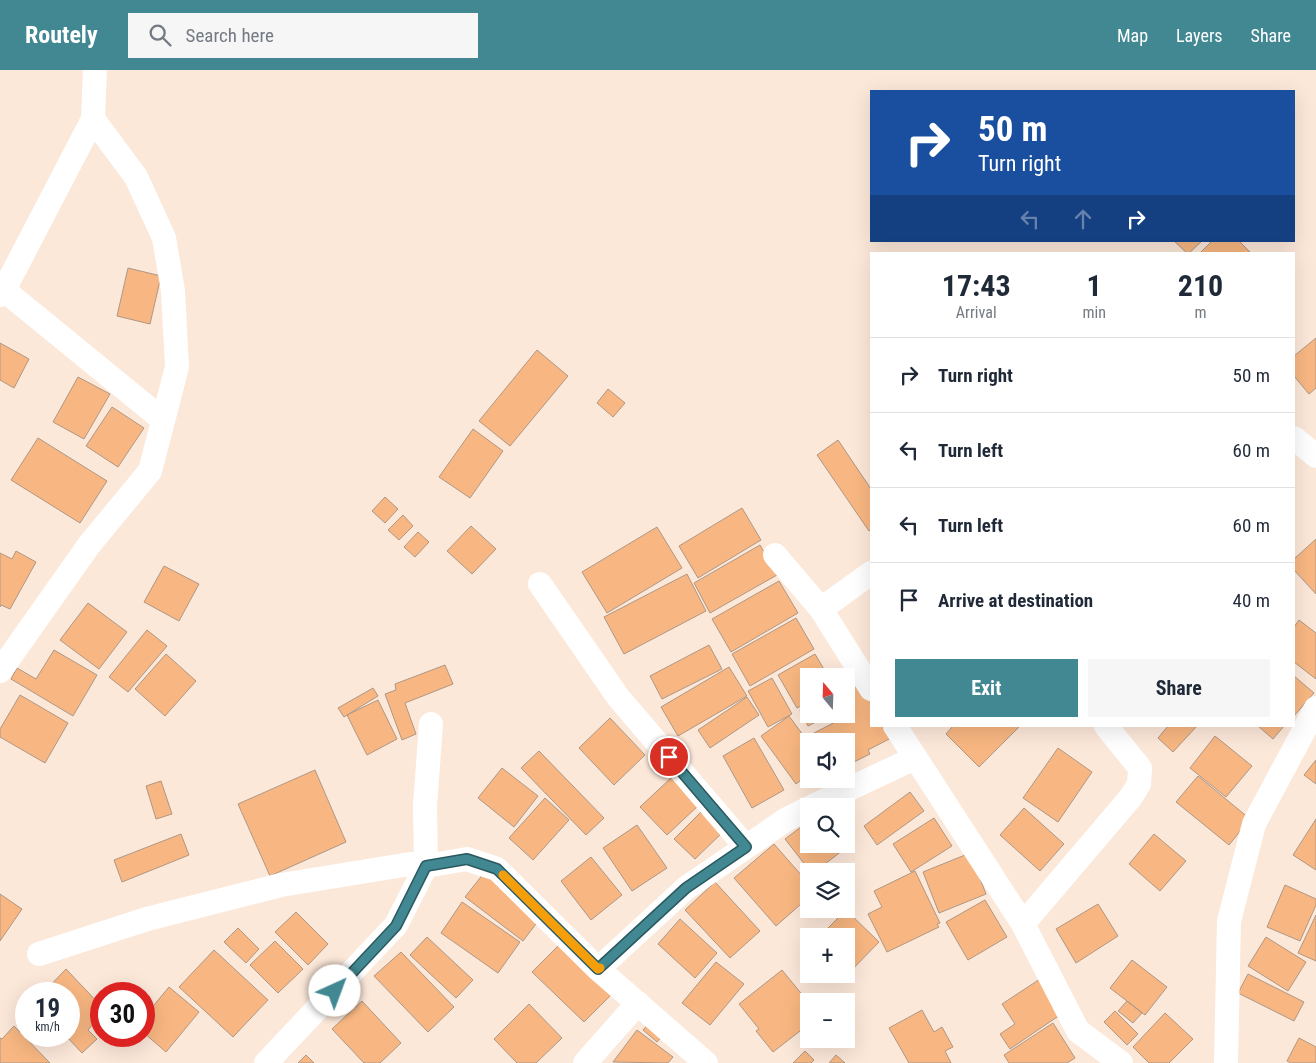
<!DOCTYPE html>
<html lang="en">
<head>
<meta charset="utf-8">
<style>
	body { margin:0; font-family:"Roboto Condensed",sans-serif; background:#f6f6f7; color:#1f2937; height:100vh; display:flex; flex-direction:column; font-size:19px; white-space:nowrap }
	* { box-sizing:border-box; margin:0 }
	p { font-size:16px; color:#747a83 }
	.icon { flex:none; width:28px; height:28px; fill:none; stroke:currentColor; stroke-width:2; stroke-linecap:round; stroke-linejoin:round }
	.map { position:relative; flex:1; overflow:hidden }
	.sheet { position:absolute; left:870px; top:182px; width:425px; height:475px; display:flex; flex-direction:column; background:#fff; border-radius:0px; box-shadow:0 5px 20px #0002 }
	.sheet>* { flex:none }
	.banner { position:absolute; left:870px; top:20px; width:425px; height:152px; border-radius:0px; box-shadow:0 5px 20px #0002; background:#1a4fa0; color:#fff; overflow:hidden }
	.needle { width:32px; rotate:341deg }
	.fabs { position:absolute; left:800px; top:598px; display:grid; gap:10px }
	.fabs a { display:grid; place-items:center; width:55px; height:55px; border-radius:0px; background:#fff; box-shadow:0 5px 20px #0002; font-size:25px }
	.speed { position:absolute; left:15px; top:912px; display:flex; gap:10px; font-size:25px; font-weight:700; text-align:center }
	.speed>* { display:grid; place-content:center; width:65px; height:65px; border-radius:50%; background:#fff; box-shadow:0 5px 20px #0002; line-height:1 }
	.speed small { font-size:12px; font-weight:400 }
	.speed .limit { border:8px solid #d22; background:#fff; color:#111 }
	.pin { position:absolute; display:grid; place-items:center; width:42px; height:42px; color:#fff; margin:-21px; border:2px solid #fff; border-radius:50%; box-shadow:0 1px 5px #0007 }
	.me { position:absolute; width:55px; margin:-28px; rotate:43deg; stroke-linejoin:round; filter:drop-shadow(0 0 4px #0008) }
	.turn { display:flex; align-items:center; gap:18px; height:105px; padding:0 25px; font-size:22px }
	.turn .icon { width:65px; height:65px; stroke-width:2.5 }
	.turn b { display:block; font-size:35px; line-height:42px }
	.lanes { display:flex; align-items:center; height:48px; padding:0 25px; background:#0003; justify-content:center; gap:25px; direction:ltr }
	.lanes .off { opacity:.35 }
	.eta { display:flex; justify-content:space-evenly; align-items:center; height:85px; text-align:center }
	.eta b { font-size:30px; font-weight:700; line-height:35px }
	.button { display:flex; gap:10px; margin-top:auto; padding:10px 25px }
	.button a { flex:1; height:58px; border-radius:0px; background:#418892; color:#fff; font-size:20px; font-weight:700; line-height:58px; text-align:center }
	.button a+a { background:#f6f6f7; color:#1f2937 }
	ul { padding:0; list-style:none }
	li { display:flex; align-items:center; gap:15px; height:75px; padding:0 25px; border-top:1px solid #e0e1e3 }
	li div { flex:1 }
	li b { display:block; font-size:19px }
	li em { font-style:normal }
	header { display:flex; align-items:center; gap:30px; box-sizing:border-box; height:70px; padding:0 25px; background:#418892; color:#fff }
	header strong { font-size:24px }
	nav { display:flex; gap:28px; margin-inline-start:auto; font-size:18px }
	.search { width:350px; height:45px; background:#f6f6f7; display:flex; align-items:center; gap:12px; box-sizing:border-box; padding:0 18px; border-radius:0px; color:#747a83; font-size:19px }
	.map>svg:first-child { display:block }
	.building { fill:#f8b782; stroke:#ae9785 }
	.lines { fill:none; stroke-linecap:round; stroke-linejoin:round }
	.minor { stroke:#fff; stroke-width:24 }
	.route-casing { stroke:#2a585f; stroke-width:12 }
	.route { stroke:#418892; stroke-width:9 }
	.slow { stroke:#f59e0b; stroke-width:9 }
</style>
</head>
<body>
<header>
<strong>Routely</strong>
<div class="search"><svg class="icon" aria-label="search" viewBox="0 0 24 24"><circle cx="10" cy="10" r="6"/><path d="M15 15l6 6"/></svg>Search here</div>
<nav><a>Map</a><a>Layers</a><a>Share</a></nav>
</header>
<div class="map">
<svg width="1316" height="993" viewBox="0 0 1316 993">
	<rect width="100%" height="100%" fill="#fce8d9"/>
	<!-- building -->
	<path class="building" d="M1174,171h28l-14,13z
		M1212,171h27l13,13h-53z
		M128,198l33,8 -11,48 -33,-8z
		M1316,268v50l-7,6 -15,-18v-20z
		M0,273l29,16 -15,29 -14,-8z
		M537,280l31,26 -58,70 -31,-25z
		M78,307l32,17 -26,45 -31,-17z
		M608,319l17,14 -12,14 -16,-14z
		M112,337l32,21 -26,39 -32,-21z
		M473,359l30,22 -33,47 -31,-21z
		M38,368l69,43 -27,42 -69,-43z
		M838,370l33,49v40l-2,2 -52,-76z
		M385,427l13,12 -13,14 -13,-12z
		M742,438l19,32 -63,38 -19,-32z
		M403,445l10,11 -14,14 -11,-10z
		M471,456l25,23 -24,25 -25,-23z
		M657,457l25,41 -75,45 -25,-41z
		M418,462l11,10 -14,15 -11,-10z
		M1316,469v55l-22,-24v-11z
		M760,475l17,30 -67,38 -16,-30z
		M16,481l20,11 -26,47 -9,-4 -1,2v-54l12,6z
		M164,496l35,18 -20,37 -35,-19z
		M687,504l19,37 -82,43 -20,-37z
		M779,511l19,32 -67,39 -19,-33z
		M88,533l39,29 -28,37 -39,-29z
		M796,548l18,31 -64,37 -18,-32z
		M1299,550l17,13v46l-22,-17v-35z
		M147,560l20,16 -39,46 -19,-15z
		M709,575l13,24 -60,30 -12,-23z
		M54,580l43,25 -24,41 -62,-37 6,-11 19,11z
		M166,584l30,27 -31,35 -30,-27z
		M815,584l13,22h-19v26l-12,6 -19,-33z
		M445,595l8,19 -48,19 11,31 -14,6 -17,-46 11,-4 -1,-6z
		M729,597l18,29 -69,40 -17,-29z
		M1294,606l20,17 -20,23z
		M772,608l20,36 -24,13 -20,-36z
		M861,609l10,21v26h14l6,12 -23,12 2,4 -24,12v-25h-27l-5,-8 33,-17 -1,-30z
		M373,618l5,8 -34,21 -6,-9z
		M20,625l48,28 -23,40 -45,-26v-8z
		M747,627l12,18 -49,33 -12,-18z
		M378,630l19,39 -30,16 -20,-40z
		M809,636v8h22l-23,12 -8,-16z
		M789,646l20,27v31l-13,10 -35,-48z
		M610,648l35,37 -31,30 -35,-37z
		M953,656h67l-41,41 -33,-33z
		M1168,656h29l-24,26 -15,-14z
		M1258,656h26l-11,13z
		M1215,666l37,30 -26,31 -36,-29z
		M754,668l30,52 -32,18 -29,-52z
		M1058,678l34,24 -34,50 -35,-24z
		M539,681l65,67 -18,17 -65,-67z
		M1316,690v24l-12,-9z
		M502,698l36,28 -24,31 -36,-29z
		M315,700l31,72 -76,34 -32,-72z
		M673,706l27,28 -33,31 -27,-28z
		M1198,706l52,43 -21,26 -53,-43z
		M161,711l11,33 -16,5 -10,-33z
		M910,722l14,19 -47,34 -13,-19z
		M545,728l24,22 -36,40 -24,-22z
		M1024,738l40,36 -24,27 -40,-36z
		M703,740l21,21 -29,28 -21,-20z
		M934,748l18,28 -41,26 -18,-28z
		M1316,749v51l-23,-15z
		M809,751v23h29l5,6 -27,21h-6l-25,-32z
		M637,755l30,43 -35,23 -29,-43z
		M181,764l8,21 -67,27 -8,-22z
		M1154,764l32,27 -26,30 -31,-27z
		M774,774l35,40v13l-33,29 -42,-48z
		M970,783l16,41 -47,19 -16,-41z
		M591,787l31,38 -31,25 -30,-39z
		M915,801l25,52 -3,1 2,3 -52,25 -19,-38 14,-7 -8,-16z
		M484,803l58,43 -19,25 -58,-44z
		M715,812l45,49 -30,27 -45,-48z
		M1285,815l31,14v6l-16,36 -33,-14z
		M0,824l22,15 -22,32z
		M985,830l22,37 -39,23 -22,-38z
		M462,832l58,40 -22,31 -57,-40z
		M1098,834l20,32 -42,27 -20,-34z
		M846,840l33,32 -35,36 -5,-4h7v-38h-26z
		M296,842l32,32 -20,21 -33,-33z
		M1316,845v46l-18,-8z
		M680,849l37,34 -22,25 -37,-34z
		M238,858l21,21 -13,14 -22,-21z
		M427,867l46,43 -17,18 -46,-43z
		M1266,867l40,25 -18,29 -40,-25z
		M275,871l28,28 -25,24 -28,-28z
		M561,873l52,50 -29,29 -52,-50z
		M214,880l54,50 -35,37 -54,-50z
		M401,882l53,55 -26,25 -54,-56z
		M1132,890l35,27 -22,28 -35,-27z
		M716,892l28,22 -34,41 -28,-22z
		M66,899l35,37v24l-7,-7 -6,7 9,9 -15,14 -16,-17h3v-42h-27z
		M782,900l27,33v21l-36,28 -17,-21 3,-2 -20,-25z
		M1248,904l56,28 -10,19 -56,-28z
		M1040,909l23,34 -53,36 -10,-15 15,-10 -13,-20z
		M169,917l30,25 -33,40 -22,-19v-16z
		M362,931l39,42 -21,20h-16l-32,-34z
		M1127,931l15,12 -9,10 -15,-12z
		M529,934l33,34 -26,25h-19l-23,-24z
		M922,940l12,22 8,-5 11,20 -8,4 6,12h-42l-20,-35z
		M1115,941l23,23 -11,11 -23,-23z
		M1165,943l28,26 -24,24h-20l-16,-16z
		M652,950l14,12 -9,10 -14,-12z
		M1053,953l22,35 -8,5h-58l-5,-8z
		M14,956l36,37h-50v-25l2,1z
		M637,960l36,27 -5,6 -55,-1z
		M1299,968l17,9v16h-25l-4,-2z
		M805,981l9,9 -3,3h-18z
		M306,985l8,8h-16z
		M836,985l9,8h-16z"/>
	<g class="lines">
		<!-- minor -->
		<path class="minor" d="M4,220l89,-171 2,-49
			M0,225l4,-5 159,130
			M1294,368l22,18
			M775,485l46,54 50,80
			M540,514l78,113 128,150
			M821,539l50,-36
			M0,601l89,-126 61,-74 27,-104 -4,-76 -9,-53 -28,-61 -43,-58
			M895,656l128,198 55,107 43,32
			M813,736l102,-48
			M1023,854l108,-127 8,-13 1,-16 -34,-42
			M39,884l108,-35 134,-34 129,-21 16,2 41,-7 30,10 101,100 108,94
			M598,899l88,-81 101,-69 22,-11
			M266,993l130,-138 30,-59 -1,-60 6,-82
			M585,993l53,-60
			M1226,993l3,-142 25,-97 62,-116"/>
	</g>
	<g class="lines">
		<defs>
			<path id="route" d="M335,921l61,-65 30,-60 41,-7 30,10 101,100 88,-81 60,-41 -77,-90"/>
		</defs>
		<!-- route casing -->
		<use href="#route" class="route-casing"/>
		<!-- route -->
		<use href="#route" class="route"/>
		<!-- slow -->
		<path class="slow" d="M503,805l95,94 2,-1"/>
	</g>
</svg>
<div class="fabs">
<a><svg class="needle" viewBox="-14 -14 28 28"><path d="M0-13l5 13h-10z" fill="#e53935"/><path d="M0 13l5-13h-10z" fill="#747a83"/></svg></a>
<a><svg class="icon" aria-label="sound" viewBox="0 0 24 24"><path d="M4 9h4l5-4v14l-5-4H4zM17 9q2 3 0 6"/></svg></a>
<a><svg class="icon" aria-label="search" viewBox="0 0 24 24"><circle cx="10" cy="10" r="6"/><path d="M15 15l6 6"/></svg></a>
<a><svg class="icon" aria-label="layers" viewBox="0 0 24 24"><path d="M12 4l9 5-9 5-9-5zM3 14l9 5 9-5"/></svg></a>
<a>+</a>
<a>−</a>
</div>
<div class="speed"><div>19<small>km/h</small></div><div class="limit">30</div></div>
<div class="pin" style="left:669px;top:687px;background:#d93025"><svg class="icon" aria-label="arrive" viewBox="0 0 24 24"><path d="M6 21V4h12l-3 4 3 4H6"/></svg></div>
<svg class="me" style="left:335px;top:921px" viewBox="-20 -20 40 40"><circle r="19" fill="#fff"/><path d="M0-13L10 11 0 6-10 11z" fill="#418892"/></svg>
<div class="banner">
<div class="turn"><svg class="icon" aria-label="right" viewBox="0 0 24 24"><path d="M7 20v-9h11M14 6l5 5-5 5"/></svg><div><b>50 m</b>Turn right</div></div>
<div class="lanes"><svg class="icon off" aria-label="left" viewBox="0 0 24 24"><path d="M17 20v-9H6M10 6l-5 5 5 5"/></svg><svg class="icon off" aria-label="ahead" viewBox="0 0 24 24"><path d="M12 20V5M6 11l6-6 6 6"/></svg><svg class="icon" aria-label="right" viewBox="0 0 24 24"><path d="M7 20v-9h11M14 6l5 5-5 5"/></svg></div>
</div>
<section class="sheet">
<div class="eta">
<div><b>17:43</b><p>Arrival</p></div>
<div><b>1</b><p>min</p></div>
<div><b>210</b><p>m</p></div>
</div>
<ul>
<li><svg class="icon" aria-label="right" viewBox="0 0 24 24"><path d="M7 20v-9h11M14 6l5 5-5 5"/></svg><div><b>Turn right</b></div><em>50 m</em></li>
<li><svg class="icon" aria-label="left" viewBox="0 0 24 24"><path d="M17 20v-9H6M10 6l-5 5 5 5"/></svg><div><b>Turn left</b></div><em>60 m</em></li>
<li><svg class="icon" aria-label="left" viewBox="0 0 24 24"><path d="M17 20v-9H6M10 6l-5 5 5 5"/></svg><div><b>Turn left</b></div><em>60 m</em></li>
<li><svg class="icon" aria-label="arrive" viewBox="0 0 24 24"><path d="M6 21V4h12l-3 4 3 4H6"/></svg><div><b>Arrive at destination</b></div><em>40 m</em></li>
</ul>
<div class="button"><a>Exit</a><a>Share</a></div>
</section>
</div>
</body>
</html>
